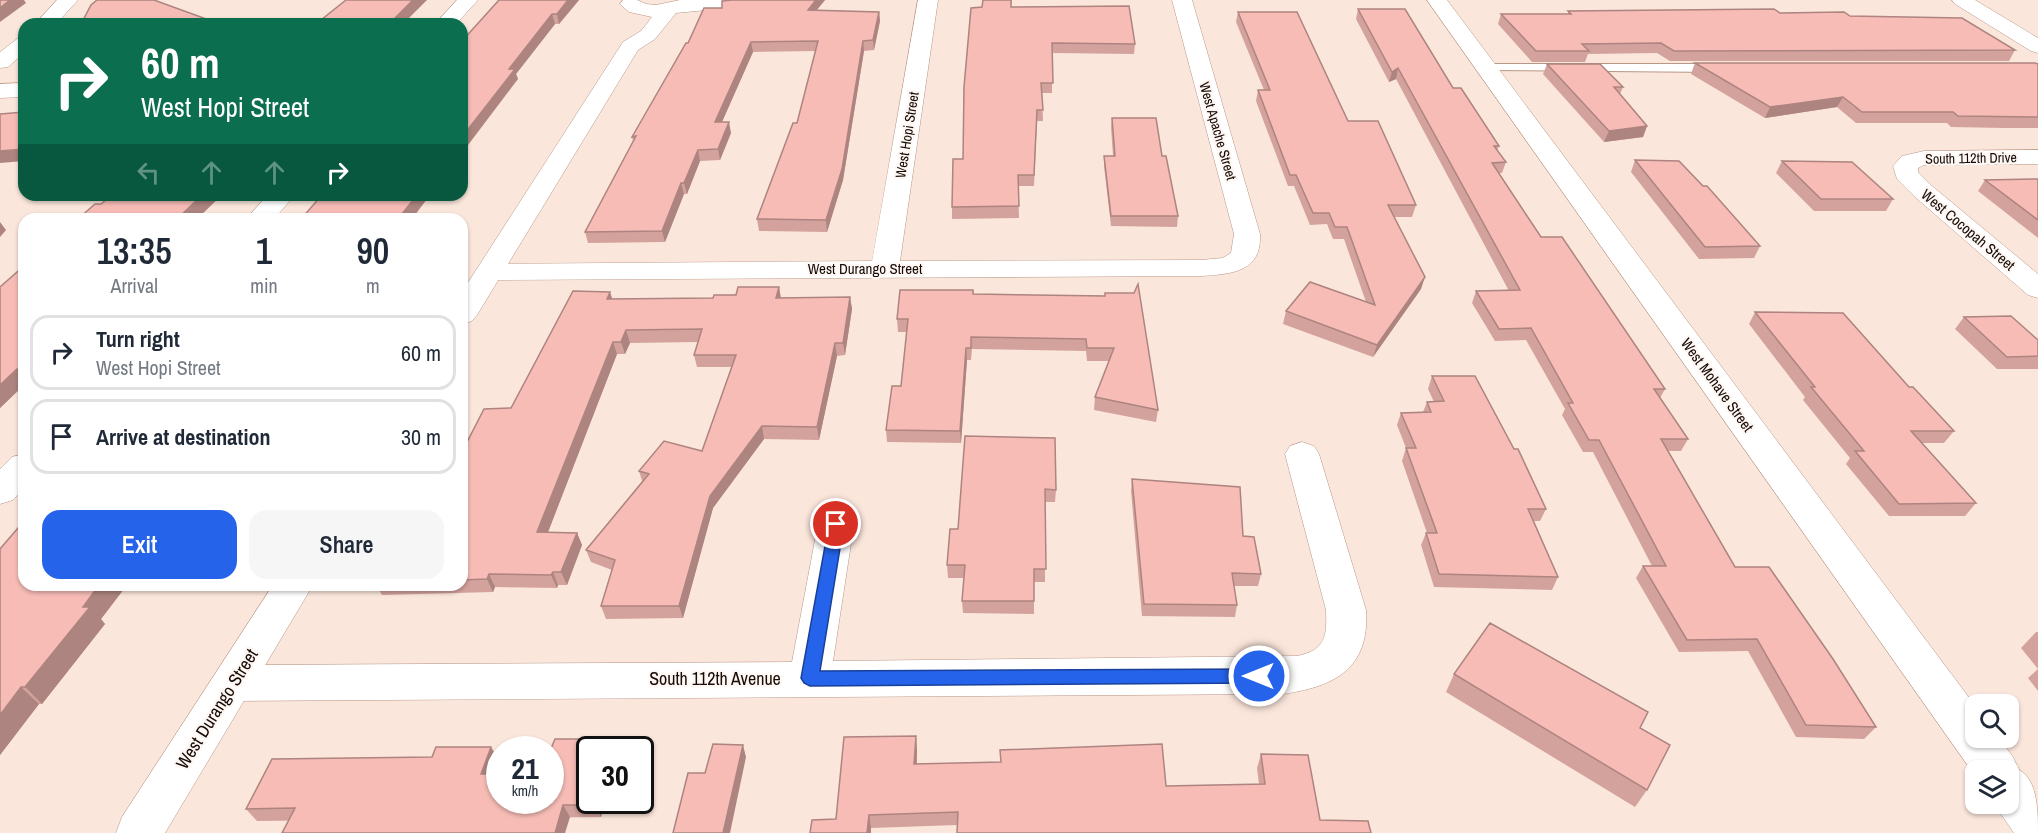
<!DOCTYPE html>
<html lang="en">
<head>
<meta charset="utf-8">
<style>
	body { margin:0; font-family:"Archivo Narrow",sans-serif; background:#f6f6f7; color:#1f2937; height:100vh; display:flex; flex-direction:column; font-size:22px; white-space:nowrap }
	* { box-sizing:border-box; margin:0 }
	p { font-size:20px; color:#747a83 }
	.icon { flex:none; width:33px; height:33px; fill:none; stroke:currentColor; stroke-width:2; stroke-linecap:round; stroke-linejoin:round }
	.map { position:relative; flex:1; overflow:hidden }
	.panel { position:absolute; left:18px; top:213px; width:450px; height:378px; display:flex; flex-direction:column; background:#fff; border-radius:18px; box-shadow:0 2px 4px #0004 }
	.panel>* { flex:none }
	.banner { position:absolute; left:18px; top:18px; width:450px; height:183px; border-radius:18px; box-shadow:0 2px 4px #0004; background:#0b6e4f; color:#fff; overflow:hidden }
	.tools { position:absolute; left:1965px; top:694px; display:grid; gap:12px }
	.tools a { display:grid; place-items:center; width:54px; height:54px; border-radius:12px; background:#fff; box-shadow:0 2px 4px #0004; font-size:30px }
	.speed { position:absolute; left:486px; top:736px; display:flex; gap:12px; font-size:30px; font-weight:700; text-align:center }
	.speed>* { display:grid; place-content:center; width:78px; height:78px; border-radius:50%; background:#fff; box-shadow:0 2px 4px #0004; line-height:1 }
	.speed small { font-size:15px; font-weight:400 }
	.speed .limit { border:3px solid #111; border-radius:9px; background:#fff; color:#111 }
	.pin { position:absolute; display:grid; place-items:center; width:51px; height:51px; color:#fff; margin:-26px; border:3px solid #fff; border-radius:50%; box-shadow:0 2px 6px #0007 }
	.me { position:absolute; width:66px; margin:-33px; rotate:270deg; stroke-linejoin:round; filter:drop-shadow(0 0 4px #0008) }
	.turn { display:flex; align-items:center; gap:21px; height:126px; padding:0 24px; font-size:27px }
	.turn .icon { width:78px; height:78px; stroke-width:2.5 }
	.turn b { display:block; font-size:42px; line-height:51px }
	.lanes { display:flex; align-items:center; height:57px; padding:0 24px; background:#0003; justify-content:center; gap:30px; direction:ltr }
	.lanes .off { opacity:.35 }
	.eta { display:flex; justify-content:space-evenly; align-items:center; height:102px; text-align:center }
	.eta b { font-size:36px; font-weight:600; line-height:42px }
	.button { display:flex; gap:12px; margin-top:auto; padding:12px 24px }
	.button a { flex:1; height:69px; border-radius:18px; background:#2563eb; color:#fff; font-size:24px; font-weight:600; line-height:69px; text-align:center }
	.button a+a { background:#f6f6f7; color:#1f2937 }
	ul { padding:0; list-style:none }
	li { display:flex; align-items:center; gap:18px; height:75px; margin:0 12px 9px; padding:0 12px; border:3px solid #e0e1e3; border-radius:18px }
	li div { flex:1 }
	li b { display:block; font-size:22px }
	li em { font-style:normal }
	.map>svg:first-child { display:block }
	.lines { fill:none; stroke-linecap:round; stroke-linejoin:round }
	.lane-casing { stroke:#b79786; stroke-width:2 }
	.street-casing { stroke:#b79786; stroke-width:1 }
	.secondary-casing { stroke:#b79786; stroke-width:1 }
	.lane { fill:#fff; fill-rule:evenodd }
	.street { fill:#fff; fill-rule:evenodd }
	.secondary { fill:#fff; fill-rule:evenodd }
	.wall { fill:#d4a29d }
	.shaded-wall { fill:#ad847f }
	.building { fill:#f7bcb6; stroke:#ad847f; stroke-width:1.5 }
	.route { fill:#2563eb; stroke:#184099; stroke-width:1.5 }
	.labels { text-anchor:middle; stroke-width:4.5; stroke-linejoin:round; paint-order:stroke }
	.far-street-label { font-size:14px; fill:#160b06; stroke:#fef7f3 }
	.street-label { font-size:15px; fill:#160b06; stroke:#fef7f3 }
	.near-street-label { font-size:18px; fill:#160b06; stroke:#fef7f3 }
</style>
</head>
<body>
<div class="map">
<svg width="2038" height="833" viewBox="0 0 2038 833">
	<rect width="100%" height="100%" fill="#fbe6db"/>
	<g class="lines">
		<defs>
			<path id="lane" d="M1488,64h230l6,4 -6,4 -234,-2 -2,-2z"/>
			<path id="street" d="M57,0h21l-22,24h-21z
				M457,0h21l-22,24h-21z
				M918,0h20l-38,261 301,-1 22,-2 8,-5 3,-19 -62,-234h20l68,234c2,38 -28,40 -59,42l-712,4 -10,-2 -4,-6 4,-6 10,-2 383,-3z
				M1427,0h20l529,707v31h23l14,19 6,13c19,10 19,42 19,63h-24l-20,-29h14v-33h-32v6z
				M1952,0h23l63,38v15l-7,-2 -76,-47z
				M24,37v16l-16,14 -8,1v-16l17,-13z
				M24,83v14l-24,1v-14z
				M2038,150v14l-114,1 -6,3v4l14,14 106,88v24l-10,-3 -114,-99 -17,-17 -4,-13 9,-10 22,-5z
				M268,195h27l-21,24h-28z
				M1302,442l12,4 5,8 47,156c4,59 -32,77 -84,84l-1049,7 -15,-5 -6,-13 6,-13 15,-5 559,-3 26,-138 5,-10 13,-4 13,4 5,10 -21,137 464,-5c29,-6 30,-20 29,-46l-41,-156 5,-8z
				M24,454v34l-11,12 -13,4v-35l12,-12z"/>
			<path id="secondary" d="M623,0h14l9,4 10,1 24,-5h77l-3,4 -7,2 -71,7 -21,26 -17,11 -161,265 -5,6 -10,3v-32l161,-250 18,-11 11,-14 -23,-5 -9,-8z
				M273,585h40l-148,248h-49l6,-16z"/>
		</defs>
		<!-- lane casing -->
		<use href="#lane" class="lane-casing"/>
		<!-- street casing -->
		<use href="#street" class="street-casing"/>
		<!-- secondary casing -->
		<use href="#secondary" class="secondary-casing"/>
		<!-- lane -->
		<use href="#lane" class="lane"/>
		<!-- street -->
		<use href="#street" class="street"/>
		<!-- secondary -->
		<use href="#secondary" class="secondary"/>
	</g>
	<!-- wall -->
	<path class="wall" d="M579,0l-20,24h-4l-39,50 2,5 -56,-38z
		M732,0h93l-8,10 62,2 1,9 -6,29 -10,1 -21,129 -16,52 -68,-1 -2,-12 40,-96 19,-72 -63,1 -31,70 9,11 -11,27 -20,1 -13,33h-3l-19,48 -77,1 -3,-11 48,-91 -1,-4 56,-94 34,-35z
		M1012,0l-1,7 124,37 -1,10 -82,-1v40h-10l1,28h-6l-3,65h-16l1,32 -67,1v-12l11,-48 19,-152z
		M1358,9l95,79 46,58 -2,4 9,12 -4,11h-3l42,64 124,152 -5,9 28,41 -7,12h-13l67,116 141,160 -12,12 -68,-2 -48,-86 -69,1 -43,-74 7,-12h9l-59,-114h-10l-21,-37 3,-6 -39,-69 -31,1 -23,-38 4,-12h33l-113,-212 -7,3 -33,-63z
		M1568,11l212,2 70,3 165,34 -6,11h-339l-13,-8 -69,1 -3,8h-53l-34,-38 3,-10h67z
		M1238,12l110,109 68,84 -4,12h-18l27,72 -48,68 -90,-33 3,-13 80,-9 -22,-63h-11l-6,-15 -17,1 -16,-39h-6l-32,-85 2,-11h6l-28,-68z
		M1695,63l343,1v64h-33l-54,-1 -4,-4h-91l-19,-16 -72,11 -74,-44z
		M1547,64l76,23 -3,7 27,32 -4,11 -39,5 -61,-68z
		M1112,118l50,38 16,60 -1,11 -66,-1 -7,-60v-10h9l-2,-29z
		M1635,160l125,86 -6,12 -55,1 -68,-87z
		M1782,161l111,38 -7,12h-72l-38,-38z
		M2038,179v59l-60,-47 7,-11z
		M24,266v119l-24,23v-121z
		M779,287l2,11 69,-1 2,12 -7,46 -8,1 -18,84 -55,-1 -51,69 -30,110 -77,1 -5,-13 11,-36 -21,-8 -5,-12 56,-69 -3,-10 63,-20 30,-84h-35l-3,-12 4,-13 -68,1 -5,11h-8l-69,178 29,1 5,12 -15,40h-9l-1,3 -62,-1 -2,5 -111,3 -6,-10h86v-133l49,-44 102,-109 100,-1z
		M1105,293l53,117 -2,12 -62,-12 1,-13 14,-36h-22l-1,-10 -114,-2 -1,11h-4l-6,83 -74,-1 -1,-12 15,-44 6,-54h-9l-1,-13 76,-25 132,2z
		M1755,312l154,75 45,44 -10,12h-22l54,60 -11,13h-76l-43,-52 4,-6 -47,-58 2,-3 -56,-73z
		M1964,317l74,23v29h-41l-42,-40z
		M1432,376l114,133 -6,12h-6l24,56 -6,13 -118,-3 -13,-42 5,-12h1l-25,-72 4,-13 -9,-23 4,-12 22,-1 4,-10h7l-6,-13z
		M965,436l91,54 -1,12h-10v80h-11v32l-71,-1 -1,-12 2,-23h-16l-1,-13 11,-36z
		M1132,479l111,57 18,38 -3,12h-24l3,19 -2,12 -93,-1 -11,-125z
		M24,585h103l-26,34 4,5 -63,80h-3l-39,51z
		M2036,632h2v59l-10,-13 10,-9 -17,-21z
		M1454,674l186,54 7,62 -12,17 -189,-115z
		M916,736l1,14v14l249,22 93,-2 -2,-16 4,-14 59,66 -363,5 -86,3 -35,-9z
		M586,739l6,11h-2v51h15l-4,16 -344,4 -11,-12 253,-49 -6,14 57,27z"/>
	<!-- shaded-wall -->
	<path class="shaded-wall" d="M10,0h14l2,3 -26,19v-14z
		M413,0h14l-24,24h-14z
		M568,0h11l-20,24 -2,-10z
		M816,0h9l-16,19 -1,-9z
		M879,12l1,9 -6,29 -1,-10z
		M552,14l3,10 -39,50 2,5 -56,74v-16l47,-68z
		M863,41l1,10 -21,129 -16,52 -1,-12z
		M751,42l2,10 -36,81 -2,-11z
		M1398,68l-2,11 -7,3 3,-10z
		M1843,97l-6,10 -72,11 5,-11z
		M729,122l2,11 -11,27 -2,-11z
		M1647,126l-4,11 -39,5 5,-11z
		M24,149v12l-24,2v-12z
		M698,150l2,11 -13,33 -3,-11z
		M681,183l3,11 -19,48 -3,-11z
		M202,195h20l-25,24h-20z
		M417,195h13l-18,24h-14z
		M0,222l6,8 -6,7z
		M1425,277l-4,12 -48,68 4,-12z
		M779,287l2,13 -5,-2z
		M610,292l4,12 -7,-5z
		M850,297l2,12 -7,46 -2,-12z
		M626,330l4,13 -5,11 -4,-12z
		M613,342l4,12 -74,191 -6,-13z
		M835,343l2,13 -18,84 -2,-13z
		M966,348l1,12 -6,83 -1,-12z
		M24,365v10l-4,-6z
		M17,369l7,10v6l-24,23v-23z
		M762,426l2,13 -51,69 -30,110 -4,-12 31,-110z
		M577,533l5,12 -15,40 -6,-13z
		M553,572l5,13 -1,3 -6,-13z
		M489,574l6,13 -2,5 -6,-13z
		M99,585h28l-26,34 4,5 -63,80 -17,-17z
		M21,687l18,17 -39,51v-40z
		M916,736l1,14 -1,28 -2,-14z
		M586,739l6,11h-2v9h-10z
		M743,745l3,12 -16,76h-7z
		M491,747l8,13 -11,26 -7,-12z
		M596,801h9l-4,16 -6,-12z
		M563,805l7,12 -5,16h-10z
		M869,815l2,13v5h-4z"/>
	<!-- building -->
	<path class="building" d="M0,0h10l-10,8z
		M97,0h57l66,24h-139l10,-19z
		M346,0h67l-24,24h-73z
		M499,0h69l-11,14h-5l-43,55h6l-53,68v-96z
		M732,0h84l-8,10 71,2 -6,28 -10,1 -21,128 -16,51 -69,-1 36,-96h4l21,-82 -67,1 -36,80h14l-11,27 -20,1 -14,33h-3l-19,48 -77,1 51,-96 -4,1 54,-94h2l16,-35h18v-7z
		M983,0h28v7l118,-1 6,38 -83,-1 1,40h-12l2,27h-6l-3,65h-16l1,31 -67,1 1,-48h10l1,-72 7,-79 11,-1z
		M1358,9h47l48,79h8l38,58h-5l12,16 -14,1 49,74h21l103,152h-11l34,50h-27l74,128h34l64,92 43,68 -70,-2 -49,-86 -70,1 -44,-74h23l-67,-126h-10l-21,-37h5l-42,-75 -32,1 -23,-38 44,-1 -122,-222 -6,4z
		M1774,9l6,4 64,-1 6,4 112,2 53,32 -341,1 -13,-8 -79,1 7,7h-53l-35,-37h70l-3,-3z
		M1238,12h59l51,109h30l38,84h-28l37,72 -48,68 -91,-34 24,-29 65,23 -28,-78h-12l-6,-14h-16l-17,-38h-6l-32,-85h12z
		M1695,63h340l3,1v53l-80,-1 -5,-4h-91l-19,-15 -73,10z
		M1547,64h53l23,23h-9l33,39 -38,5z
		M24,112v37l-24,2v-37z
		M1112,118h44l6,38h4l12,60h-67l-7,-60h11z
		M1635,160l44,1 24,25h4l53,60 -55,1z
		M1782,161l70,1 41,37h-72z
		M2038,179v41l-53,-40z
		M112,195h90l-25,24h-99l17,-15h6z
		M322,195h95l-19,24h-97z
		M24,266v99l-4,4h-3l-17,16v-98z
		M1138,284l20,126 -63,-13 19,-49h-27l-1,-9 -115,-2v11h-5l-6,83 -74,-1 6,-44h9l7,-67h-11l3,-29h73v4l132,2v-3h29z
		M738,287h41l-3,11 74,-1 -7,46h-8l-18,84 -55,-1 -52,70 -31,110h-78l14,-46 -29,-10 63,-76 -10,-3 25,-30 38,10 34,-96h-42l8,-26 -76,1 -5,12h-8l-76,190 40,1 -16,39h-8l-2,3 -62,-1 -2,5 -25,1v-128l22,-43 27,-1 62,-117 37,1 -3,7 106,-1 1,-3h22z
		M1755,312l88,1 66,74h4l41,44h-43l65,72 -77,1 -44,-53h9l-53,-64h4z
		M2011,316l27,24v16l-31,1 -43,-40z
		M1432,376h43l39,73h4l28,60h-18l30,68 -119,-3 -13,-41h11l-31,-85h10l-15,-35 30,-1 -4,-10 17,-1z
		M965,436l90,2 1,52 -11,-1 1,80h-12v32h-72l3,-36h-18l3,-36h8z
		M1132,479l108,8 3,49 11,1 7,37 -29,-1 5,32 -93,-1z
		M24,521v64h75l-16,22h7l-65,80h-4l-21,28v-166z
		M1490,623l158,89 -8,16 30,17 -23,45 -193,-116z
		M916,736l-2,28 87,-2 -1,-12 162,-6 4,42 99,-2 -4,-30 47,1 12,65 48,1 3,12h-414l1,-21 -89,3 -2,18h-57l2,-13 24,-1 8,-82z
		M555,739h31l-6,20h10v42h6l-1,4h-32l-8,28h-273l13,-25 -49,1 26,-50 160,-2 4,-10h55l-10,27h19v27h50v-50z
		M713,744l30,1 -20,88h-50l15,-60h17z"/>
	<!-- route -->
	<path class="route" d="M836,519l5,1 3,4 -24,147 439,-2 6,2 2,5 -2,5 -6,2 -449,3 -6,-3 -3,-5 28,-154 2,-4z"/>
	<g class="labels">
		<!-- far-street labels -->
		<g class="far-street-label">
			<text transform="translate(1218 131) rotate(74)" y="5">West Apache Street</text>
			<text transform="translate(907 135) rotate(-81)" y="5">West Hopi Street</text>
			<text transform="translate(1971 158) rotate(-1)" y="5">South 112th Drive</text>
		</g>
		<!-- street labels -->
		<g class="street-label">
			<text transform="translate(1968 230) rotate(40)" y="5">West Cocopah Street</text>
			<text x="865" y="274">West Durango Street</text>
			<text transform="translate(1717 385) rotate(54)" y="5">West Mohave Street</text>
		</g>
		<!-- near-street labels -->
		<g class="near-street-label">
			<text x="715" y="685">South 112th Avenue</text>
			<text transform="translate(217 709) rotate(-58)" y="6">West Durango Street</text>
		</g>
	</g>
</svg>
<div class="tools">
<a><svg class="icon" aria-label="search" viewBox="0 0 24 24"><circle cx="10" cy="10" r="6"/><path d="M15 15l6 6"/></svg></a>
<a><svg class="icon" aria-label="layers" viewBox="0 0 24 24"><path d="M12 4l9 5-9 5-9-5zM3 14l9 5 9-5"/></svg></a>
</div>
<div class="speed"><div>21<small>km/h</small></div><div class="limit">30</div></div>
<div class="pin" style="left:836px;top:524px;background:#d93025"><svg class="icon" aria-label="arrive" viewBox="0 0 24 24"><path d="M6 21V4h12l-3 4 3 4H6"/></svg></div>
<svg class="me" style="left:1259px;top:676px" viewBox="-20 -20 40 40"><circle r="17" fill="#2563eb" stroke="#fff" stroke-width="3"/><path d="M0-11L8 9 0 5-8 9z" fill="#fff"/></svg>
<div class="banner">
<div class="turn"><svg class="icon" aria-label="right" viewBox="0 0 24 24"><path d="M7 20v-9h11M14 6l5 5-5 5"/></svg><div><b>60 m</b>West Hopi Street</div></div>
<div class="lanes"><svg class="icon off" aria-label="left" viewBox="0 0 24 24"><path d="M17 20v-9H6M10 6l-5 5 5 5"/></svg><svg class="icon off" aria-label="ahead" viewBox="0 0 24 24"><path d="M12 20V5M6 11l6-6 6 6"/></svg><svg class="icon off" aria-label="ahead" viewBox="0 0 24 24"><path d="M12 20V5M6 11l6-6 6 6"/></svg><svg class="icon" aria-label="right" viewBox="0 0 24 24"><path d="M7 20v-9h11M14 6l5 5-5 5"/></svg></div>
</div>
<section class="panel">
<div class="eta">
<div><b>13:35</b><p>Arrival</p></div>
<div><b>1</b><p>min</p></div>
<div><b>90</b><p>m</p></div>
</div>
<ul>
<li><svg class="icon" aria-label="right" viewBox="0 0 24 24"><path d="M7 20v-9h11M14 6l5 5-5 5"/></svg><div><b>Turn right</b><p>West Hopi Street</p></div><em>60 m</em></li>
<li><svg class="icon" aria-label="arrive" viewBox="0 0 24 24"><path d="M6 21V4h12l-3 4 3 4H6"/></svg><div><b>Arrive at destination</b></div><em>30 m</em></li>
</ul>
<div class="button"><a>Exit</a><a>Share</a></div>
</section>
</div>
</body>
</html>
